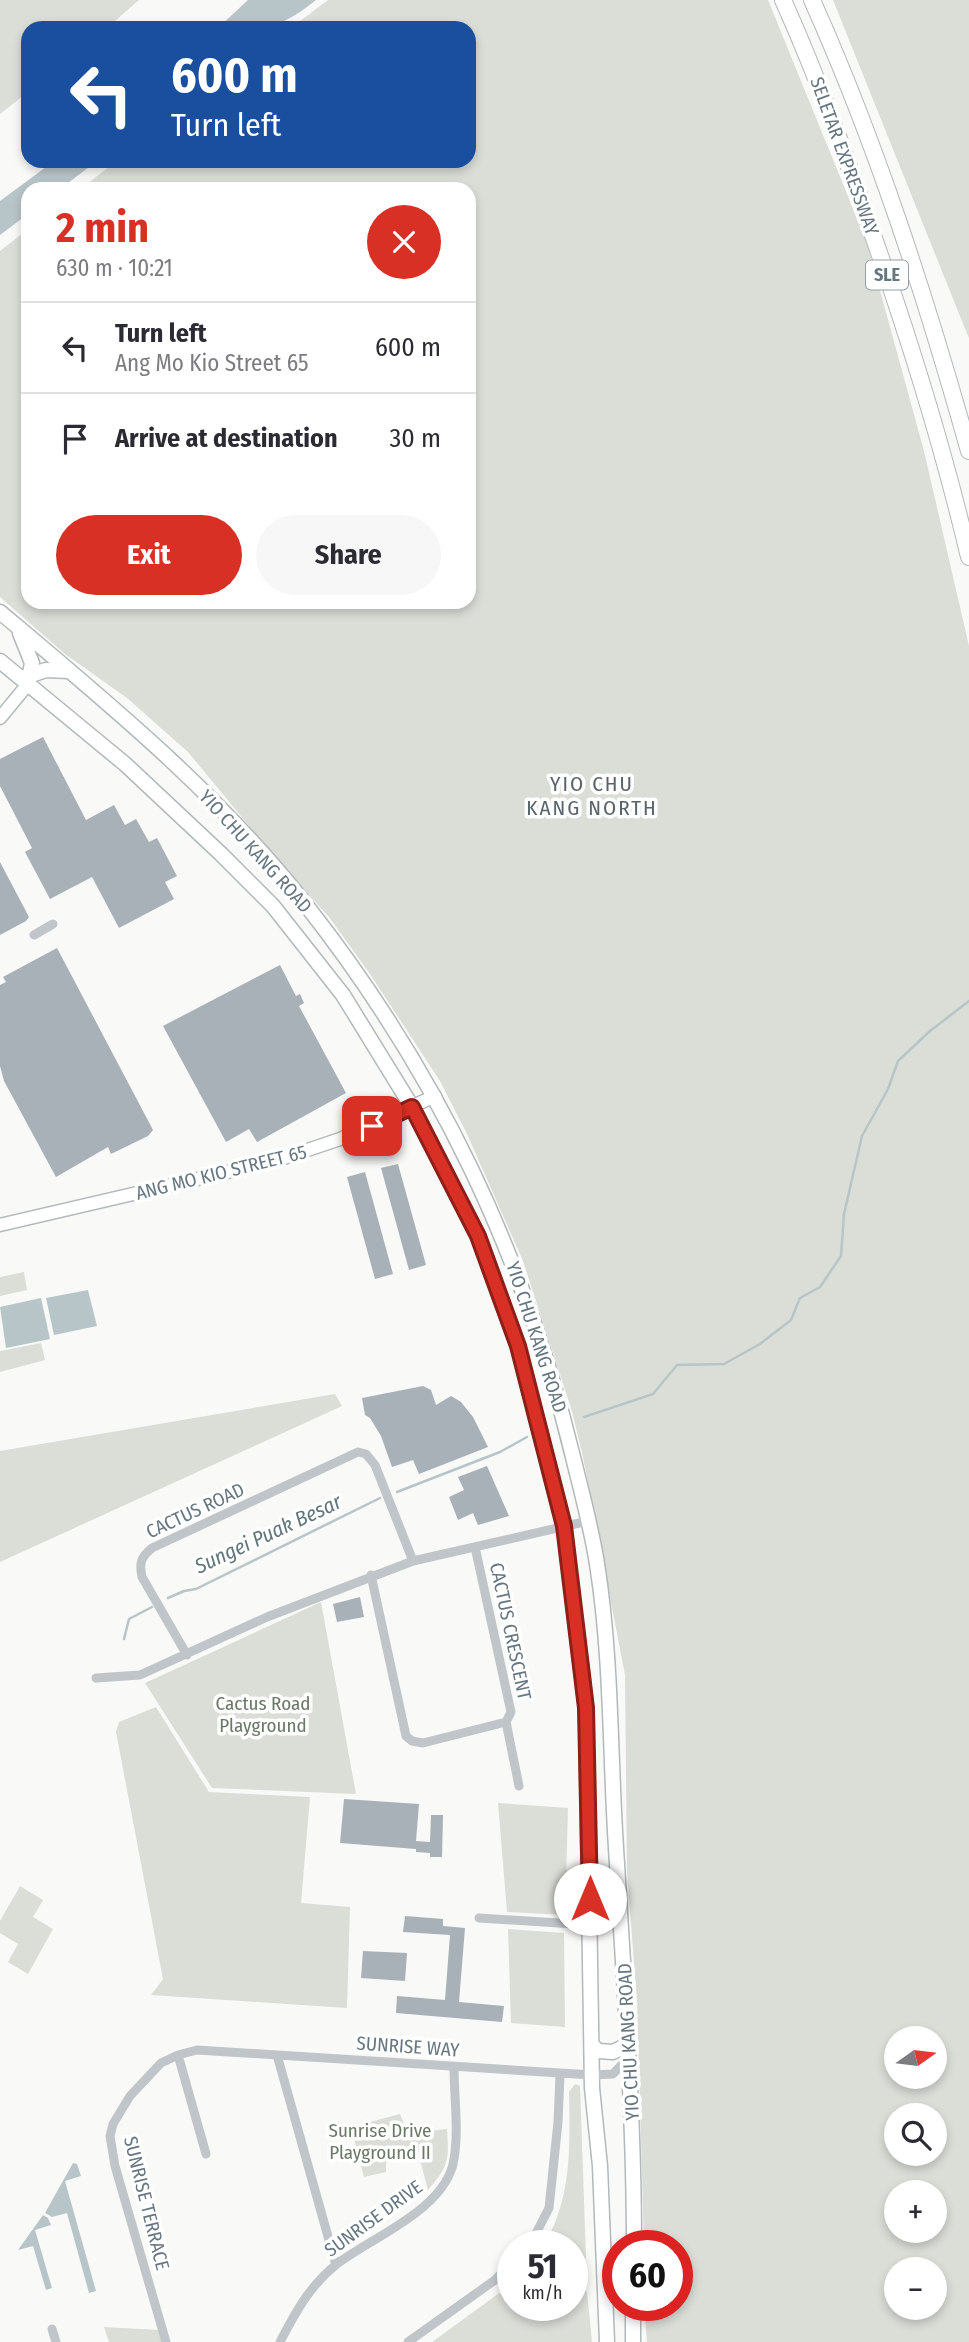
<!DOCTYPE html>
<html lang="en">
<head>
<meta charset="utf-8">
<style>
	body { margin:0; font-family:"Fira Sans Condensed",sans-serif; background:#f7f7f7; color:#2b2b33; height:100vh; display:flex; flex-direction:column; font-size:26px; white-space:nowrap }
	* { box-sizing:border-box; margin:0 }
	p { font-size:23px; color:#7c7c81 }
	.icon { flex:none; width:38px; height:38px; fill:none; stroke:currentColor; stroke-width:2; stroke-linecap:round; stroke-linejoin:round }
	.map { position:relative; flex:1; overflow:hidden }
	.drawer { position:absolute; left:21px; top:182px; width:455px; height:427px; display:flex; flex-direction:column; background:#fff; border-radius:21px; box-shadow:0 4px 10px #0003 }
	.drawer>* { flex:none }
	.top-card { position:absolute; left:21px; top:21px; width:455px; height:147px; border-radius:21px; box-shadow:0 4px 10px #0003; background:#1a4fa0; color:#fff; overflow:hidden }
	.needle { width:46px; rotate:76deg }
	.tools { position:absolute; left:884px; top:2026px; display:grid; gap:14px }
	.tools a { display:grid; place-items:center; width:63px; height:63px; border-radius:50%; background:#fff; box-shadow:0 4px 10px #0003; font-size:35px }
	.speed { position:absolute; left:497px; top:2230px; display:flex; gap:14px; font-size:35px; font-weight:700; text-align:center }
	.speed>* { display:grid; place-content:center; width:91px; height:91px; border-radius:50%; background:#fff; box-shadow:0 4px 10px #0003; line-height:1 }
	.speed small { font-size:18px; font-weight:400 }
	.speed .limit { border:10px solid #d22; background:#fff; color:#111 }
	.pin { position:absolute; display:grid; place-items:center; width:60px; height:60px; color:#fff; margin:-30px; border-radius:14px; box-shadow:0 4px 10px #0006 }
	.me { position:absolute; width:77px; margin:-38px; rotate:0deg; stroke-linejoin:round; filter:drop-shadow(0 0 5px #0008) }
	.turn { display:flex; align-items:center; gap:24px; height:147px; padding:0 35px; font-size:32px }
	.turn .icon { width:91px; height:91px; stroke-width:2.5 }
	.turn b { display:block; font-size:49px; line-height:60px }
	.round { display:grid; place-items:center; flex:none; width:74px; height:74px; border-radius:37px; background:#f7f7f7 }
	.overview { display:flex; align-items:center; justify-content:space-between; height:119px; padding:0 35px }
	h1 { font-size:42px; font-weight:700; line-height:52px; color:#d93025 }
	.button { display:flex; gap:14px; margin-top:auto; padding:14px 35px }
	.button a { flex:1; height:80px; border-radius:42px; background:#d93025; color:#fff; font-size:28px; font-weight:700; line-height:80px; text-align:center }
	.button a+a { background:#f7f7f7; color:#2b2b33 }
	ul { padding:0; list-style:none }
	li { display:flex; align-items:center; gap:21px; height:91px; padding:0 35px; border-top:2px solid #e1e1e2 }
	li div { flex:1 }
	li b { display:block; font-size:26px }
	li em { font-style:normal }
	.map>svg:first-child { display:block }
	.green { fill:#daded7; fill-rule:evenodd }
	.water { fill:#b8c5c8 }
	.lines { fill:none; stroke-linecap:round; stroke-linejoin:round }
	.stream { stroke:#b8c5c8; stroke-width:2.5 }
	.building { fill:#a8b1b7 }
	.secondary-casing { stroke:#b3b9bd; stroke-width:15 }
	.primary-casing { stroke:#b2b8bb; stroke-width:17 }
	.highway-casing { stroke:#b4b9bc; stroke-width:18 }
	.street { stroke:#c0c5c9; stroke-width:9 }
	.secondary { stroke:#fff; stroke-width:12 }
	.primary { stroke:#fff; stroke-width:14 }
	.highway { stroke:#fff; stroke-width:16 }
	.route-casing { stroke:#8d1f18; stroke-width:18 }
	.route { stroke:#d93025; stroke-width:12 }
	.labels { text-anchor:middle; stroke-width:7; stroke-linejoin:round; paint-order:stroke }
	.shield { fill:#fff; stroke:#94a0a7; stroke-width:2 }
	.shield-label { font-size:18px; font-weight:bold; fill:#667781 }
	.street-label { font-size:19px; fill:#667781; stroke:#fff }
	.park-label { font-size:19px; fill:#697965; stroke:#fff }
	.neighbourhood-label { font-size:21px; letter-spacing:2px; fill:#58646c; stroke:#fff }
	.water-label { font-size:21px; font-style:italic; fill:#60767b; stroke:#fff }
</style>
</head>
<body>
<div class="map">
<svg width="969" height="2342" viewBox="0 0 969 2342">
	<rect width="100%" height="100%" fill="#f9f9f7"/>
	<!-- green -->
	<path class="green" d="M0,0h139l-32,28h-79v64l-28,22z
		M328,0h440l99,243 57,208 45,195v1696h-322l-3,-37h33v-60h-33l-7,-244 -10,-130 -2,-196 -42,-218 -11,-46 -49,-150 -56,-127 -27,-53 -70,-107 -41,-57 -46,-50 -95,-115 -61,-54 -62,-44 -65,-57v-346l28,-22v373h441v-413h-389l37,-28h352v-133h-178zM896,2039h38v38h-38zM896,2116h38v38h-38zM896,2193h38v38h-38zM896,2270h38v38h-38z
		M833,0h136v338l-1,-2z
		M24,1272l3,18 -27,6v-19z
		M41,1343l4,17 -45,12v-21z
		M335,1394l7,12 -342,156v-111z
		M321,1602l35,192 -144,-6 -67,-105z
		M156,1707l53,85 101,5 -9,106 49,4 -3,101 -196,-13 12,-16 -47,-247 3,-10z
		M498,1803l70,5 -3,107 -58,-3z
		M20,1886l23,14 -10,17 20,12 -25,45 -20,-12 10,-18 -18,-11v-12z
		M508,1929l56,4 1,94 -54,-4z
		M575,2084l5,2 6,172 -9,10 2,15 8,9 5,50h-160l81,-59v22h59v-60h-28c28,-47 26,-99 25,-153z
		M400,2114l8,19 39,-4c2,31 2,37 -19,61l-10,-38 -32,10v10l-22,5 -13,-50z
		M104,2327l56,3 3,12h-54z"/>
	<!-- water -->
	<path class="water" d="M248,0h68c-39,31 -50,28 -98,28z
		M54,161h43l-37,28h-32v25l-28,21v-34z
		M88,1290l9,36 -43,9 -8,-37z
		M41,1298l9,41 -44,9 -6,-41z
		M73,2163l4,1 4,12 -16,5 31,110 -7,2 -22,-80 -15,4 -7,-4z
		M43,2215l5,3 3,7 -16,5 17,58 -6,2 -13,-44 -15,4z"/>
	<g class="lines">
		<!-- stream -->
		<path class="stream" d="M584,1417l69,-23 24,-29 47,-1 36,-20 31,-24 9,-22 20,-11 21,-31 3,-42 18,-78 26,-47 10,-28 32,-30 39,-30
			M397,1492l103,-40 27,-15
			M168,1598l16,-7 12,-2 184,-91
			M124,1639l5,-20 23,-12"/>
	</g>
	<!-- building -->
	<path class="building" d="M43,737l43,83 28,-15 11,20 11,-6 13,23 8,-4 20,38 -12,6 9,17 -55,29 -27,-51 -42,22 -25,-47 7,-4 -32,-62v-27z
		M0,862l29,55 -3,4 -26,14z
		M57,948l96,182 -5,6 -37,18 -3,-7 -52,30 -52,-96 -4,-15v-81l6,-3 -3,-5z
		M280,965l16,31 4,-2 4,9 -5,3 47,87 -89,49 -8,-13 -23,13 -63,-116z
		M398,1164l28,101 -17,5 -28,-102z
		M365,1172l28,102 -18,5 -28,-102z
		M423,1386l8,4 5,15 15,-9 10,6 12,15 15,30 -69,27 -6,-14 -21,7 -11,-31 -11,-18 -5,-3 -3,-17z
		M487,1466l22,50 -31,9 -5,-12 -15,7 -9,-23 15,-7 -6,-13z
		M360,1597l4,20 -27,5 -4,-18z
		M344,1799l75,5 -3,37 14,1 1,-27h12l-1,42h-12v-4l-14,-1v-3l-76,-6z
		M405,1916l38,3v7l22,2 -6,74 45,4 -2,16 -106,-9 1,-17 48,4 5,-65 -47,-3z
		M363,1951l44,2 -2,28 -44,-3z"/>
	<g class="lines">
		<defs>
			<path id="secondary" d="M0,718l28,-34
				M0,1225l275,-64 65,-22 95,-43"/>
			<path id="primary" d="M0,612c108,91 218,181 306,293 133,169 219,351 269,560 8,33 17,66 22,99 14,88 13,178 18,267 8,138 19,276 19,414
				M20,633l12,30 -4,21
				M0,661l125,103 96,90 52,52 70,89 69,112 66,129 40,110 46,180 22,182 6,380 8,78 7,176
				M25,677l21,-7 22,1
				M593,2046l5,5 15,1 16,-8
				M633,2342v-37"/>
			<path id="highway" d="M783,0c36,80 65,162 93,244 36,103 68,207 93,313
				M812,0c65,145 114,298 157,451"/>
		</defs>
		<!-- secondary casing -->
		<use href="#secondary" class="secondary-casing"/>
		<!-- primary casing -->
		<use href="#primary" class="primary-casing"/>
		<!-- highway casing -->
		<use href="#highway" class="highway-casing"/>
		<!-- street -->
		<path class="street" d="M34,935l19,-11
			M475,1547l36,165 -5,10 13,64
			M371,1575l35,161 6,5 11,2 83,-21
			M187,1655l-45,-78c-3,-14 -1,-20 10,-29l206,-96 8,2 9,11 38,96
			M96,1678l44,-3 127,-58 146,-56 175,-40
			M479,1918l111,7
			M178,2055l28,99
			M277,2055l59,210
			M530,2245l19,-37 9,-86 2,-47
			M52,2329l4,13
			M166,2342l-51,-176 -5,-30 3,-12 17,-28 31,-33 17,-8 19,-5 395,25 21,-1 15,-16
			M280,2342c15,-29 30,-57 57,-78 35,-27 110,-55 117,-105 5,-29 0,-63 0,-92
			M408,2342l87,-62 18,-18"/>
		<!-- secondary -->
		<use href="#secondary" class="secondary"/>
		<!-- primary -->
		<use href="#primary" class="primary"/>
		<!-- highway -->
		<use href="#highway" class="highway"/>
	</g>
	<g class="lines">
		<defs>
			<path id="route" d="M372,1126l40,-19 66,129 40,110 46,180 22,182 4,191"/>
		</defs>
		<!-- route casing -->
		<use href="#route" class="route-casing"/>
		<!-- route -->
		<use href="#route" class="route"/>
	</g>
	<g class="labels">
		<!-- shield labels -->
		<rect class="shield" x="866" y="260.5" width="42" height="29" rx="5"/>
		<g class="shield-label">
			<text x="887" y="281">SLE</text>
		</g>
		<!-- street labels -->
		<g class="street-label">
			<text transform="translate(845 156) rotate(70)" y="7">SELETAR EXPRESSWAY</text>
			<text transform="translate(256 851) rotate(48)" y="7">YIO CHU KANG ROAD</text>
			<text transform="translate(221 1172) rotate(-14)" y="7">ANG MO KIO STREET 65</text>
			<text transform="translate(537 1337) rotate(72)" y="7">YIO CHU KANG ROAD</text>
			<text transform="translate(195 1510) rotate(-25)" y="7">CACTUS ROAD</text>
			<text transform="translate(511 1631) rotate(78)" y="7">CACTUS CRESCENT</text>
			<text transform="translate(628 2042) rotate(-93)" y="7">YIO CHU KANG ROAD</text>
			<text transform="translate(408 2046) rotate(4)" y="7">SUNRISE WAY</text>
			<text transform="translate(147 2203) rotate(76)" y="7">SUNRISE TERRACE</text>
			<text transform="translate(373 2218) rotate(-36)" y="7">SUNRISE DRIVE</text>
		</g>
		<!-- park labels -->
		<g class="park-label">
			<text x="263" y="1710">Cactus Road<tspan x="263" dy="22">Playground</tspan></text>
			<text x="380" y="2137">Sunrise Drive<tspan x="380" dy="22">Playground II</tspan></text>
		</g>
		<!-- neighbourhood labels -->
		<g class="neighbourhood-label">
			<text x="592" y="791">YIO CHU<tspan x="592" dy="24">KANG NORTH</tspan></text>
		</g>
		<!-- water labels -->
		<g class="water-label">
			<text transform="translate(268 1534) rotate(-25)" y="7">Sungei Puak Besar</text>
		</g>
	</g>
</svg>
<div class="tools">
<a><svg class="needle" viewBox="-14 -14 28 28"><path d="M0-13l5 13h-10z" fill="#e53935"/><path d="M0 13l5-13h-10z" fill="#7c7c81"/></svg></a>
<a><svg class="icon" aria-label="search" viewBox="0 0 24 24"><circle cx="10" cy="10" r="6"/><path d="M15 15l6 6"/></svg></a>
<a>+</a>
<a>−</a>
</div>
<div class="speed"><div>51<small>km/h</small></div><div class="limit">60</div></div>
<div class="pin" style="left:372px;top:1126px;background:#d93025"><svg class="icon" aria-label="arrive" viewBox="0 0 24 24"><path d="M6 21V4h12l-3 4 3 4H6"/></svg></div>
<svg class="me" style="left:590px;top:1899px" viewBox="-20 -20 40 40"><circle r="19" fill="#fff"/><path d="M0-13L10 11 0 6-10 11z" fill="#d93025"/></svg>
<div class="top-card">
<div class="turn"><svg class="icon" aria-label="left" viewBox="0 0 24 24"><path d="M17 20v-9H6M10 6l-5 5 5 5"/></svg><div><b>600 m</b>Turn left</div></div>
</div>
<section class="drawer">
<div class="overview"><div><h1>2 min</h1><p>630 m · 10:21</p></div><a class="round" style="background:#d93025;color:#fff"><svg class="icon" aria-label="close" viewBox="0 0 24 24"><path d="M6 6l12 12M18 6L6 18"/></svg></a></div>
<ul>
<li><svg class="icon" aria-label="left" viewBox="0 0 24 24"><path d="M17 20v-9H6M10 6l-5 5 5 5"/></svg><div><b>Turn left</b><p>Ang Mo Kio Street 65</p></div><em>600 m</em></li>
<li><svg class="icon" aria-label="arrive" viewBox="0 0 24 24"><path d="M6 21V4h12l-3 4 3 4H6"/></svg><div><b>Arrive at destination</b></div><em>30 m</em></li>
</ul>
<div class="button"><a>Exit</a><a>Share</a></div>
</section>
</div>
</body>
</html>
